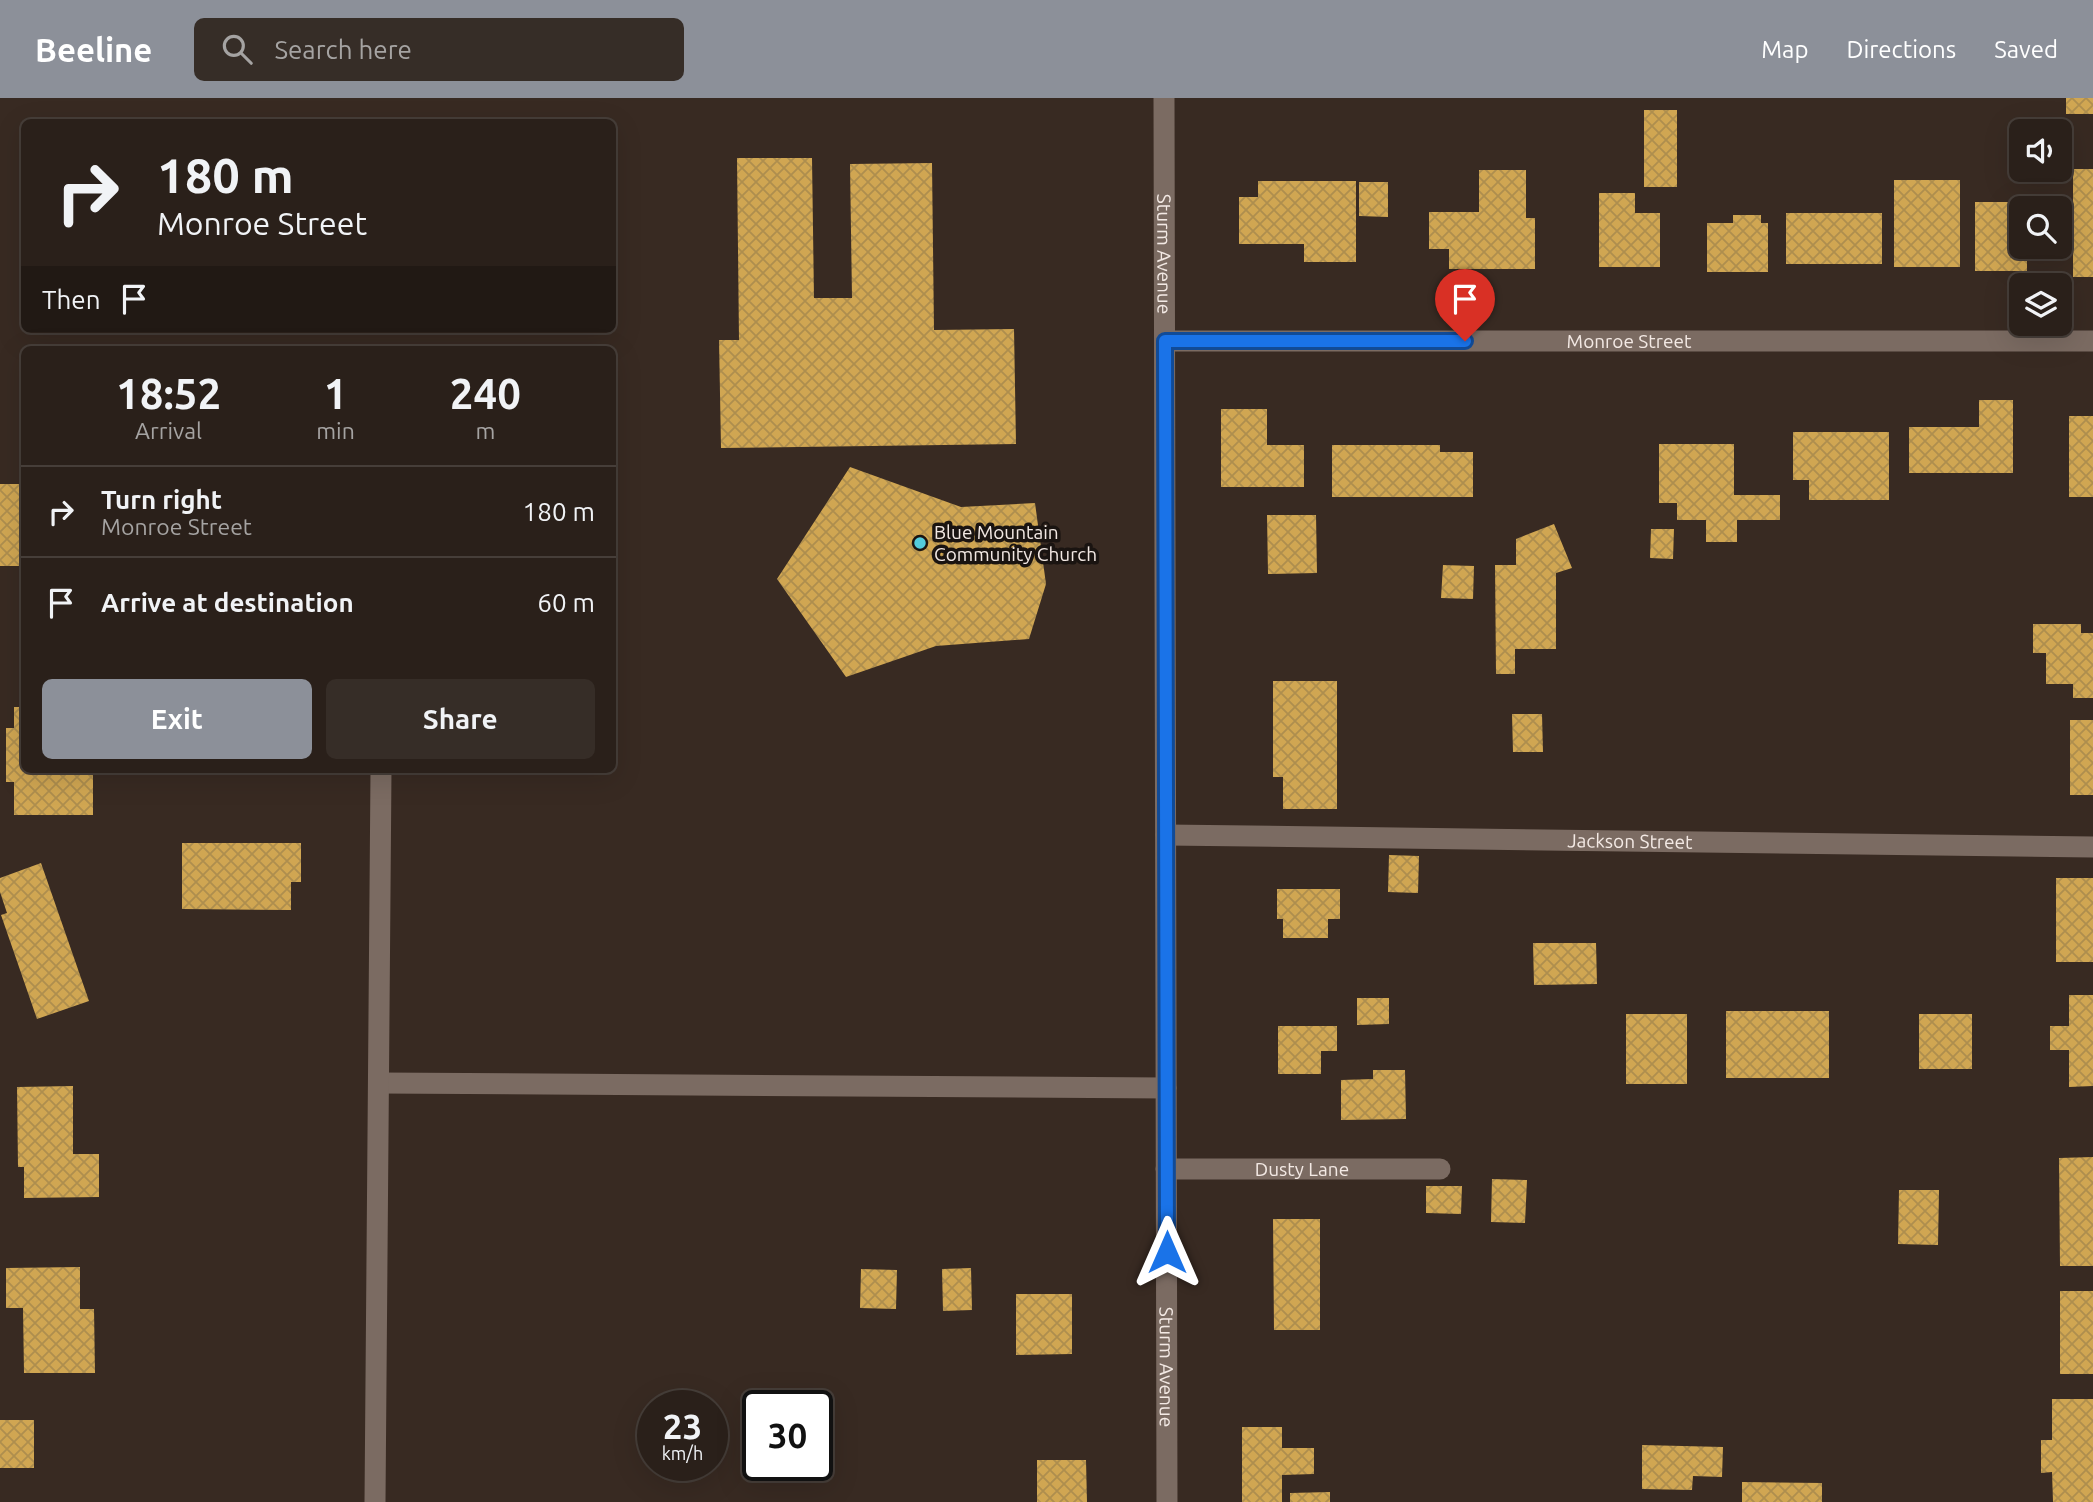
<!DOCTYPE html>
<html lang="en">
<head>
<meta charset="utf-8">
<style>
	body { margin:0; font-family:Ubuntu,sans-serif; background:#362d27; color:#f1f3f6; height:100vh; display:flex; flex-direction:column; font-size:26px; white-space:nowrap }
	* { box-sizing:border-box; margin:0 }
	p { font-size:23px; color:#a5a3a2 }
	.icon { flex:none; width:38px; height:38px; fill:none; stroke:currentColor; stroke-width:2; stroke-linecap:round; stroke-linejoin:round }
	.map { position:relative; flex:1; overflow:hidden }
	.side { position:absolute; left:21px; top:248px; width:595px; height:427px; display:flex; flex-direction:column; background:#2a201a; border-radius:10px; box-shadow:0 7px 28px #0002,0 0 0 2px #463e39 }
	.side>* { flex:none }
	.banner { position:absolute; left:21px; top:21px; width:595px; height:214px; border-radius:10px; box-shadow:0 7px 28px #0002,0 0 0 2px #463e39; background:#2a201a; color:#f1f3f6; overflow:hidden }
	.buttons { position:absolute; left:2009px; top:21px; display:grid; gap:14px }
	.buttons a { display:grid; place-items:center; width:63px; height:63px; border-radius:10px; background:#2a201a; box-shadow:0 7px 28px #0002,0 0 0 2px #463e39; font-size:35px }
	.speed { position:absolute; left:637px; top:1292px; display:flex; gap:14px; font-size:35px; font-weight:700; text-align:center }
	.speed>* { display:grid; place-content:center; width:91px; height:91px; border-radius:50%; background:#2a201a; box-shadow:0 7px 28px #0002,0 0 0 2px #463e39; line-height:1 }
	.speed small { font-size:18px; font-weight:400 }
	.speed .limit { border:4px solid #111; border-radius:10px; background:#fff; color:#111 }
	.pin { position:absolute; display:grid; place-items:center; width:60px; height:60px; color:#fff; margin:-72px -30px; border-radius:50% 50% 50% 0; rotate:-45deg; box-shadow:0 0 7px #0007 }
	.pin .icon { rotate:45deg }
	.me { position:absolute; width:77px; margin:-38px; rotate:0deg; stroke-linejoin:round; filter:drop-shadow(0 0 5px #0008) }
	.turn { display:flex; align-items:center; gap:24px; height:147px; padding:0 21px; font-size:32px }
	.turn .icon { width:91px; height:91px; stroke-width:2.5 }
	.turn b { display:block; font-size:49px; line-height:60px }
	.then { display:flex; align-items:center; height:66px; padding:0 21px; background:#0003; gap:14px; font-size:26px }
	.eta { display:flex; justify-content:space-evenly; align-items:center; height:119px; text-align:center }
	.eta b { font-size:42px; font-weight:700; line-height:49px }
	.action { display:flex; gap:14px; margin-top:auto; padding:14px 21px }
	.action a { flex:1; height:80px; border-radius:10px; background:#8c9099; color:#fff; font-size:28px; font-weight:700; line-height:80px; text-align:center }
	.action a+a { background:#362d27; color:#f1f3f6 }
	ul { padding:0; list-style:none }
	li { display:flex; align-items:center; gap:21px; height:91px; padding:0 21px; border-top:2px solid #463e39 }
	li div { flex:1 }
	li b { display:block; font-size:26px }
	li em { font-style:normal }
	header { display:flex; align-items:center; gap:42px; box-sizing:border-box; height:98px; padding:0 35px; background:#8c9099; color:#fff }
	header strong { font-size:33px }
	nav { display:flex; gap:38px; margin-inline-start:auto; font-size:24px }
	.search { width:490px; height:63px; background:#362d27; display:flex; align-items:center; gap:18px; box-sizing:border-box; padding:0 24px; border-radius:10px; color:#a5a3a2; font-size:26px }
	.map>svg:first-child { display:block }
	.building { fill:url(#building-cross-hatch) }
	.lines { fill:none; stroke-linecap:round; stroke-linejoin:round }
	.minor { stroke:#7b6b62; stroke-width:21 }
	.route-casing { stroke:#114b97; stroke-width:18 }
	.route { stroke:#1a73e8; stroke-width:12 }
	.poi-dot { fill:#53cbdc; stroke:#1a1411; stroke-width:2.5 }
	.labels { text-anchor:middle; stroke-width:7; stroke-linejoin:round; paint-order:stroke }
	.street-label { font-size:19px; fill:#f3e9e4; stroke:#1a1411 }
	.poi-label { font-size:19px; fill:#f3e9e4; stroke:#1a1411; text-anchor:start }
</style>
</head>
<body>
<header>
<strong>Beeline</strong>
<div class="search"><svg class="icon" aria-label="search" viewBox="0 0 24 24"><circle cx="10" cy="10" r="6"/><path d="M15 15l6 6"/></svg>Search here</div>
<nav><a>Map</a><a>Directions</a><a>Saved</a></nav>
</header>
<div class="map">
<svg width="2093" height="1404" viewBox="0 0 2093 1404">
	<defs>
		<pattern id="building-cross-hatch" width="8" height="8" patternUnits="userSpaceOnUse" patternTransform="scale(1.75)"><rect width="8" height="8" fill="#d0a652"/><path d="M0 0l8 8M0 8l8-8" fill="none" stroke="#ae8e4e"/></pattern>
	</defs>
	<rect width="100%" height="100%" fill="#382a22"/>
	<!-- building -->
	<path class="building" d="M2066,0h27v16h-27z
		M1644,12h33v77h-33z
		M737,60h75l2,140h38l-2,-134 82,-1 2,167 80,-1 2,115 -295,4 -2,-108h20z
		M2073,71h20v108h-20z
		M1479,72h47v48h9v51h-86v-20h-20v-37h50z
		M1894,82h66v87h-66z
		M1258,83h98v81h-52v-18h-65v-47h19z
		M1359,84h29v35l-29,-1z
		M1599,95h36v20h25v54h-61z
		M1975,104h52v6h-6v39h6v24h-52z
		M1786,115h96v51h-96z
		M1733,117h28v8h7v49h-61v-49h26z
		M1979,302h34v73h-104v-46h70z
		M1221,311h46v36h37v42h-83z
		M2069,318h24v81h-24z
		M1793,334h96v68h-80v-20h-16z
		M1659,346h75v51h46v25h-43v22h-31v-22h-29v-17h-18z
		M1332,347h108v7h33v45h-141z
		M850,369l111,40 74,-4 11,81 -17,55 -93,7 -90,31 -69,-98z
		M0,386h20v82h-20z
		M1267,417h49l1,58 -49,1z
		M1554,426l18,44 -16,5v76h-41v25h-19l-1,-109h21v-26z
		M1651,431h23l-1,30 -23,-1z
		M1443,467l31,1 -1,33 -32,-1z
		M2033,526h48v9h12v65h-20v-14h-27v-31h-13z
		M1273,583h64v128h-54v-32h-10z
		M14,609h10v63h69v45h-79v-33h-8v-54h8z
		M1512,616h30l1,38h-30z
		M2070,622h23v75h-23z
		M182,745h119v39h-10v28l-109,-1z
		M1389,757l30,1 -1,37 -30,-1z
		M41,765l48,138 -52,18 -36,-104 6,-2 -7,-21v-14z
		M2056,780h37v84h-37z
		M1277,791h63v30h-12v19h-45v-19h-6z
		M1533,845h63l1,41 -63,1z
		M2069,897h24v91l-24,1v-37h-19v-24h19z
		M1357,900h32v26l-32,1z
		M1726,913h103v67h-103z
		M1626,916h61v70h-61z
		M1919,916h53v55h-53z
		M1278,928h59v25h-16v23h-43z
		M1373,972h32l1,49 -65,1v-40l32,-1z
		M73,988v68h26v43l-75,1v-31h-6l-1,-80z
		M2093,1059v109h-33l-1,-108z
		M1492,1081l35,1 -2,43 -34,-1z
		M1426,1088h36l-1,28 -35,-1z
		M1899,1092h40l-1,55 -40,-1z
		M1273,1121h47v111h-46z
		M80,1169v42h14l1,64h-71l-1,-65h-17v-40z
		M971,1170l1,42 -29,1 -1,-42z
		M861,1171l36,1 -1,39 -36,-1z
		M2060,1193h33v83h-33z
		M1016,1196h56v60l-56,1z
		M2052,1301h41v103h-40l-1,-30 -11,1v-33h11z
		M0,1322h34v48h-34z
		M1242,1329h40v21h32v26l-32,1v27h-40z
		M1642,1347l81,2 -1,30 -29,-1 -1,14 -50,-1z
		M1037,1362h49l1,42h-50z
		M1742,1384l80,1v19h-80z
		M1330,1394v10h-40v-9z"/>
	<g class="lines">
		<!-- minor -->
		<g class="minor">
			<path id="s1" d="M1164,0l3,1404"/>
			<path id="s2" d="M1165,243h928"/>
			<path id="s3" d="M1166,737l927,12"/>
			<path d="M379,985l787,5"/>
			<path id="s4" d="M1166,1071h274"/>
			<path d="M375,1404l6,-732"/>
		</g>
	</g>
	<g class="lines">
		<defs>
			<path id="route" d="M1167,1154l-2,-911h300"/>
		</defs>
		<!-- route casing -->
		<use href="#route" class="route-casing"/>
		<!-- route -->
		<use href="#route" class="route"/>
	</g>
	<!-- markers -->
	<circle class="poi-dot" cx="920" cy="445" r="7"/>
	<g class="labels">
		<!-- street labels -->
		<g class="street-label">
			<text dy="7" stroke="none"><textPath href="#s1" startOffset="156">Sturm Avenue</textPath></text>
			<text dy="7" stroke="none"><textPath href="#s2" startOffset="464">Monroe Street</textPath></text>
			<text dy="7" stroke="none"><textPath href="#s3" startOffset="464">Jackson Street</textPath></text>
			<text dy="7" stroke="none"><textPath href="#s4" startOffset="136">Dusty Lane</textPath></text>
			<text dy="7" stroke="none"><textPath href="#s1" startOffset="1269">Sturm Avenue</textPath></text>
		</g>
		<!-- poi labels -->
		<g class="poi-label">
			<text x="934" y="441">Blue Mountain<tspan x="934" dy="22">Community Church</tspan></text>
		</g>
	</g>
</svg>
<div class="buttons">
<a><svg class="icon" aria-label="sound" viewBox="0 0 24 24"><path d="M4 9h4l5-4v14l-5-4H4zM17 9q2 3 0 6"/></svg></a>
<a><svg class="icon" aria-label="search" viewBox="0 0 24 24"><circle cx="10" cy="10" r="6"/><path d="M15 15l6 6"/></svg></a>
<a><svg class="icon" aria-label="layers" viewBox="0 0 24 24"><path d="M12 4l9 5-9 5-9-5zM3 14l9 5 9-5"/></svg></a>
</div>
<div class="speed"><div>23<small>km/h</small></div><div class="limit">30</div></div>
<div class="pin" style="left:1465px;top:243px;background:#d93025"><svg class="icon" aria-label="arrive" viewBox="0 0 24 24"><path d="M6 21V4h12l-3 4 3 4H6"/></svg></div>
<svg class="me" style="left:1167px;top:1154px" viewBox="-20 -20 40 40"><path d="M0-17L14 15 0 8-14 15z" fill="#1a73e8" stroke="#fff" stroke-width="4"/></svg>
<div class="banner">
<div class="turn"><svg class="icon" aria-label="right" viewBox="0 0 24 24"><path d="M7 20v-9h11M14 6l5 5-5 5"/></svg><div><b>180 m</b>Monroe Street</div></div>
<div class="then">Then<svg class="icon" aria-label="arrive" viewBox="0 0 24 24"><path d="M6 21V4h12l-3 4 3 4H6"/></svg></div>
</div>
<section class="side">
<div class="eta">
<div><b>18:52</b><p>Arrival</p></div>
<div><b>1</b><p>min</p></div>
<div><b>240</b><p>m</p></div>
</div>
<ul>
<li><svg class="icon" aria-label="right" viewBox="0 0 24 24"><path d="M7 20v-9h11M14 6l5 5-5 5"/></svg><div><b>Turn right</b><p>Monroe Street</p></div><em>180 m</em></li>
<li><svg class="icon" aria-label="arrive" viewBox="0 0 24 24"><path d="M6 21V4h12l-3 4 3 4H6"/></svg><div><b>Arrive at destination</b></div><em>60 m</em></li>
</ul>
<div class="action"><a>Exit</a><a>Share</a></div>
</section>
</div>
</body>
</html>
